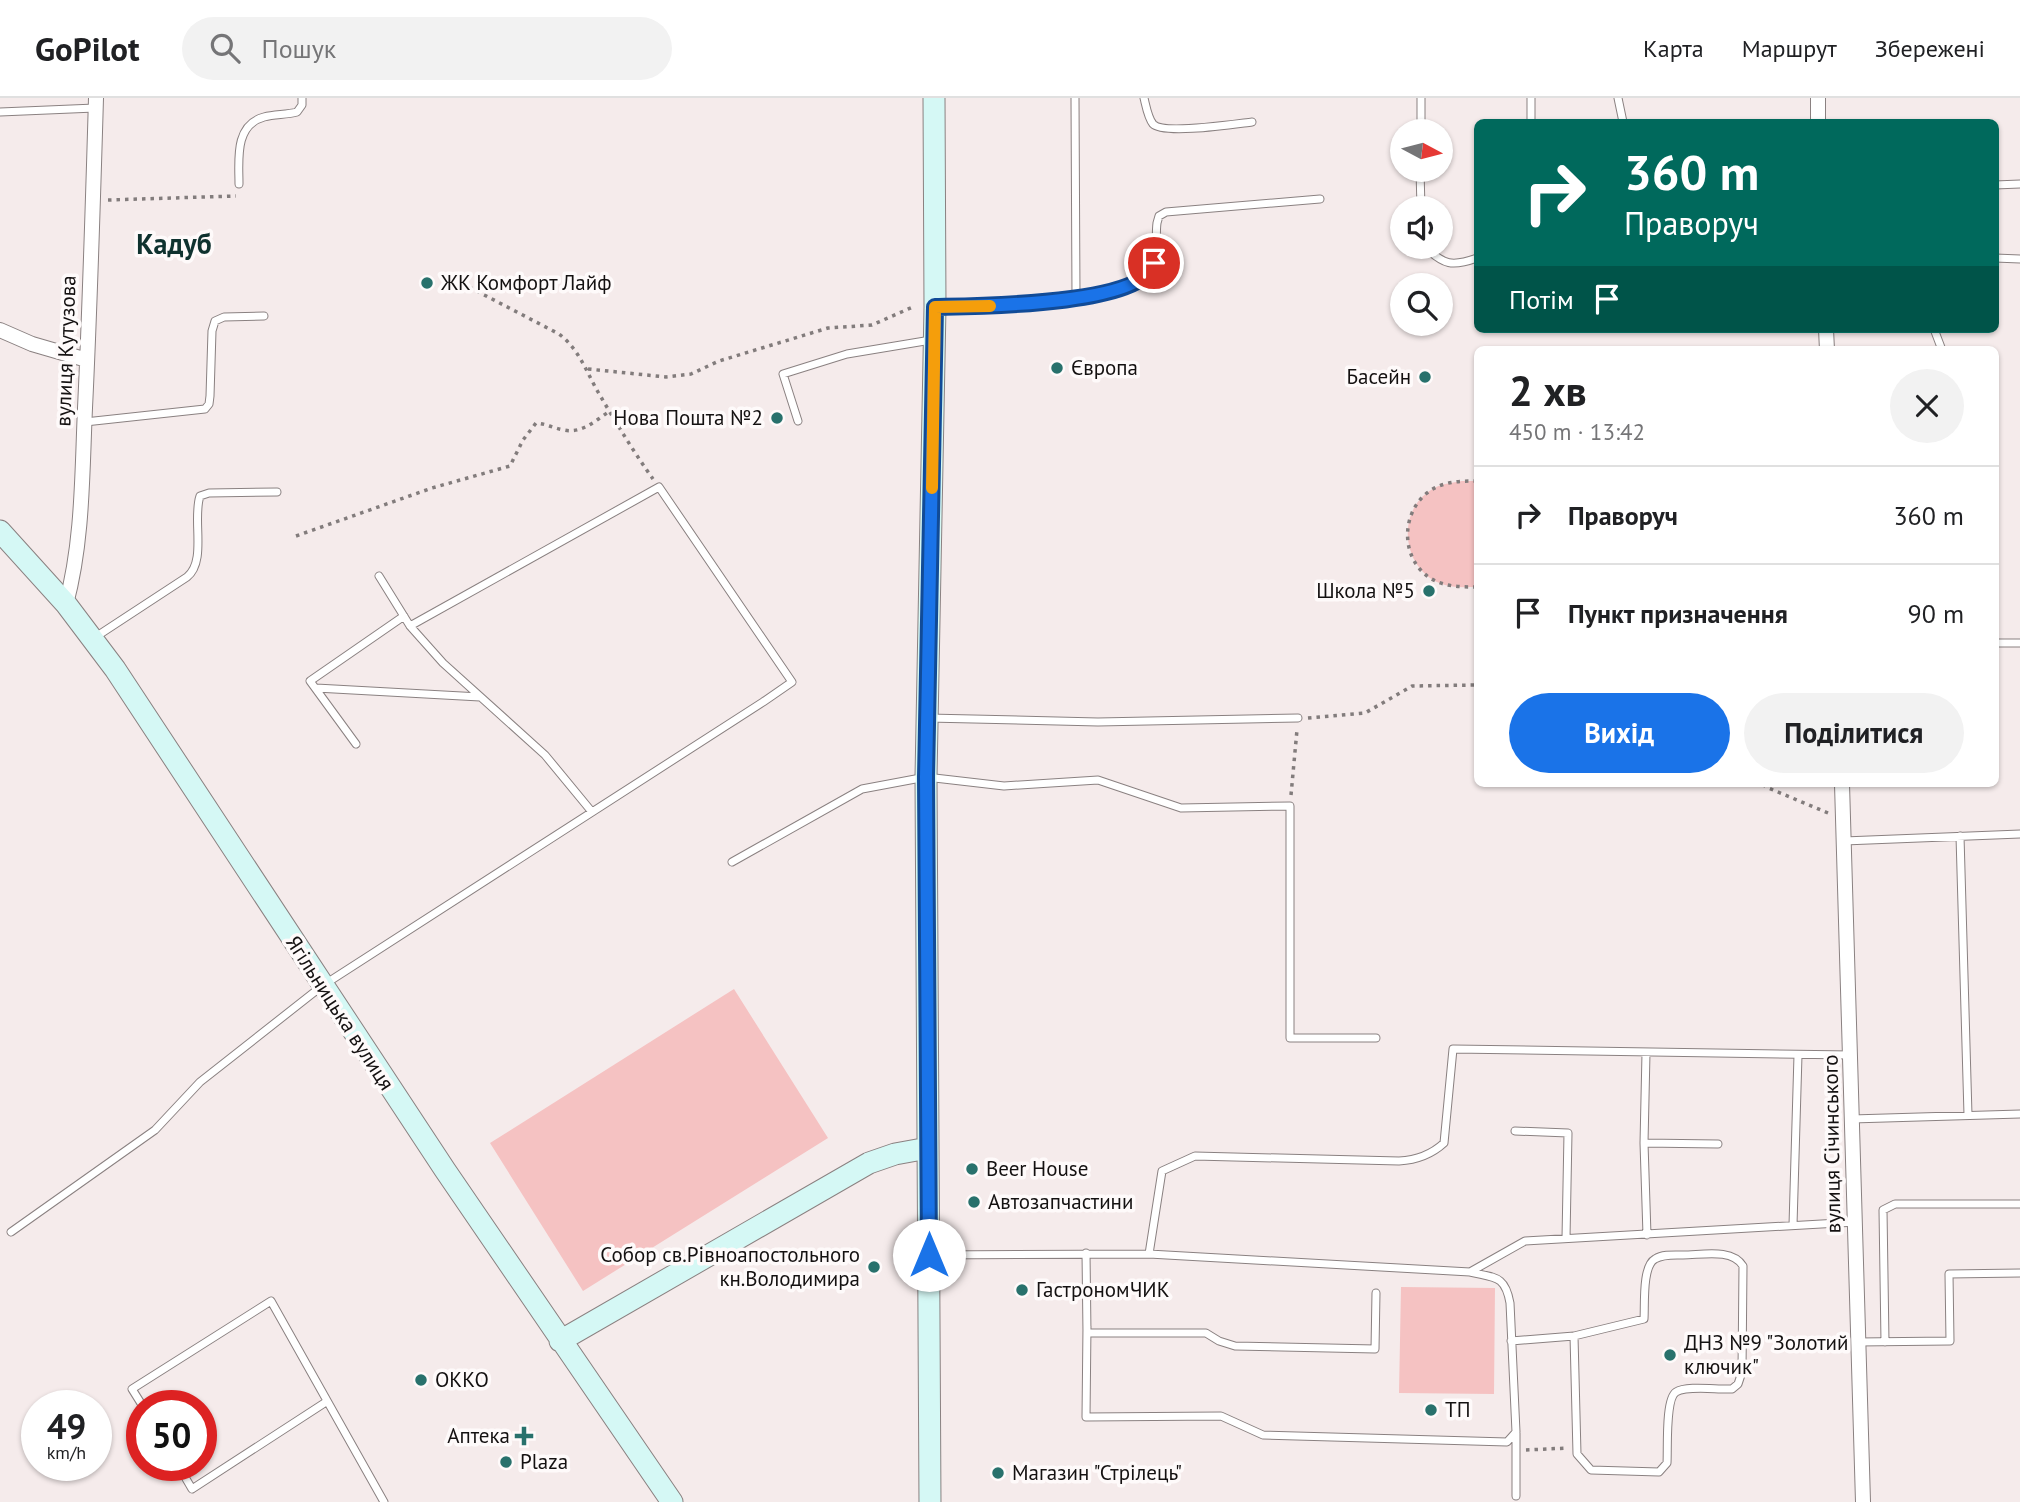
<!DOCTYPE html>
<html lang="uk">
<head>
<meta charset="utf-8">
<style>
	body { margin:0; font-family:"PT Sans",sans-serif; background:#f2f2f2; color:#202124; height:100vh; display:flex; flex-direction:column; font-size:26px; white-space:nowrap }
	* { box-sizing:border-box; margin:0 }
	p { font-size:23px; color:#757577 }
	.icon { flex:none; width:38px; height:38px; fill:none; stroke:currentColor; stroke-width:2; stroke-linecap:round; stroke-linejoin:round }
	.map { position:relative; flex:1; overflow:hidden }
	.drawer { position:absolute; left:1474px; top:248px; width:525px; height:441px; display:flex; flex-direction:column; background:#fff; border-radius:10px; box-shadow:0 2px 5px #0004 }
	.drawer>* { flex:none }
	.top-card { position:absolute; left:1474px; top:21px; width:525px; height:214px; border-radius:10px; box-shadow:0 2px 5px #0004; background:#00695c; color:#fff; overflow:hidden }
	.needle { width:46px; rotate:97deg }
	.controls { position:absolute; left:1390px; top:21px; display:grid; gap:14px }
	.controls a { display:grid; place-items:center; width:63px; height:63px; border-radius:50%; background:#fff; box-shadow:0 2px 5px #0004; font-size:35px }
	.speed { position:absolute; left:21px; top:1292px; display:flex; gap:14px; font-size:35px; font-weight:700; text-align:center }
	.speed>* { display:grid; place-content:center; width:91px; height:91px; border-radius:50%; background:#fff; box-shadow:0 2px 5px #0004; line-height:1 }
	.speed small { font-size:18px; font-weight:400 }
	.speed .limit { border:10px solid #d22; background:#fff; color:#111 }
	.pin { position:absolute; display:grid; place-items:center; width:60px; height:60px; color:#fff; margin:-30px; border:4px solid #fff; border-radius:50%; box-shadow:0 2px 7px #0007 }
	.me { position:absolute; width:77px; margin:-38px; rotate:0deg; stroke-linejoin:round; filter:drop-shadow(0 0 5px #0008) }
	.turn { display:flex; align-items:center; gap:24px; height:147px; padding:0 35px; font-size:32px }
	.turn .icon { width:91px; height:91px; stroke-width:2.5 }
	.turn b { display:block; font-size:49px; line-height:60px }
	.then { display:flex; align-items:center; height:66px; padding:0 35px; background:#0003; gap:14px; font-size:26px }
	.round { display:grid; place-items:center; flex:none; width:74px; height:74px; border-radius:37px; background:#f2f2f2 }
	.summary { display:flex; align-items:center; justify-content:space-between; height:119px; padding:0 35px }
	h1 { font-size:42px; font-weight:800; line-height:52px }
	.primary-button { display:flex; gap:14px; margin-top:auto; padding:14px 35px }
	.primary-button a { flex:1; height:80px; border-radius:42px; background:#1a73e8; color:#fff; font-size:28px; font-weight:800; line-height:80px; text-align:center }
	.primary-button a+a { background:#f2f2f2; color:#202124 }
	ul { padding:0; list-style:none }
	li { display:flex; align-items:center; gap:21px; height:98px; padding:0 35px; border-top:2px solid #e0e0e0 }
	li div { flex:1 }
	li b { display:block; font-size:26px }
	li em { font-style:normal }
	header { display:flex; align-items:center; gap:42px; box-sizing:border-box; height:98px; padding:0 35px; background:#fff; border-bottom:2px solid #e0e0e0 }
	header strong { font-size:33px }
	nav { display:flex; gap:38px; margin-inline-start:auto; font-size:24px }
	.search { width:490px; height:63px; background:#f2f2f2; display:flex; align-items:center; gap:18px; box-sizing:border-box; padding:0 24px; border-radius:38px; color:#757577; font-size:26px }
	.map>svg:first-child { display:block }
	.green { fill:#f5c2c2 }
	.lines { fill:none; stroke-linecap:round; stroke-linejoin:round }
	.service-casing { stroke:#8a8181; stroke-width:9 }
	.minor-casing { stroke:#8a8181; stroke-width:16 }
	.secondary-casing { stroke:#8a8181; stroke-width:23 }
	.path { stroke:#827c7c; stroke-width:3.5; stroke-dasharray:3.5 5; stroke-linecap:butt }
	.service { stroke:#fff; stroke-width:7 }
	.minor { stroke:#fff; stroke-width:14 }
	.secondary { stroke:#d5f8f5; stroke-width:21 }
	.route-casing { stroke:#114b97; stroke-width:18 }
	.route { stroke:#1a73e8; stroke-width:12 }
	.slow { stroke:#f59e0b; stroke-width:12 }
	.poi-dot { fill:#28716c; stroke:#fefafa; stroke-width:2.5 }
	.labels { text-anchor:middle; stroke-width:7; stroke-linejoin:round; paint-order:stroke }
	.poi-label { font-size:21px; fill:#141111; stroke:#fefafa; text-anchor:start }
	.street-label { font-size:21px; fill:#141111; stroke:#fefafa }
	.district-label { font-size:28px; font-weight:bold; fill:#0f322f; stroke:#fefafa }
</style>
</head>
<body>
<header>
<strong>GoPilot</strong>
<div class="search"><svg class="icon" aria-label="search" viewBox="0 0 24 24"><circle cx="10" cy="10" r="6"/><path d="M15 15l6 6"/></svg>Пошук</div>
<nav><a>Карта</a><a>Маршрут</a><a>Збережені</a></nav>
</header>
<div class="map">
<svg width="2020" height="1404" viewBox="0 0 2020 1404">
	<rect width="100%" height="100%" fill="#f5ebeb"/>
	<!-- green -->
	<path class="green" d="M1462,383h15v106c-11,0 -22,1 -32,-2 -42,-12 -51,-72 -14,-95 9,-6 19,-7 31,-9z
		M734,891l94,149 -245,153 -93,-148z
		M1401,1189l94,1 -1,106 -95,-1z"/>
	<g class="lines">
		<defs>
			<path id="service" d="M1075,0l1,199
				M1144,0c2,8 4,20 9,26 10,11 82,0 99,-2
				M1618,0l5,24
				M0,14l95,-4
				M1531,24v-24
				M1421,33v-33
				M1420,72l1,38
				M239,86c0,-23 -5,-59 25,-67 11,-3 22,-2 33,-5l5,-7v-7
				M1995,87l25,-1
				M1425,149c19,18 27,20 52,11
				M1995,160l25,1
				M936,209c38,-1 196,-3 216,-36 7,-12 3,-34 5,-48l2,-7 7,-4 154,-13
				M1934,231l8,21
				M798,323l-15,-47 64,-20 84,-14
				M85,324l120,-13 4,-5 1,-8 2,-65 3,-10 9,-4 40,-1
				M379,478l31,50
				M94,540l93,-61c20,-16 5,-58 13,-81l9,-3 68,-1
				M1995,545h25
				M316,590l164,9
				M928,620l170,4 200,-4
				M356,646l-46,-63 94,-65
				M1960,738l8,279
				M1844,743l176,-7
				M732,764l130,-73 64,-12 78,9 94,-6 83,28 109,-2v232h86
				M1852,1021l168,-5
				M1515,1033l53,2 -2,105
				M1644,1045l2,-90
				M1793,1127l5,-170
				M11,1134l144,-102 45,-48 122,-96 441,-284 29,-20 -133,-195 -249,139 33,37 102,92 47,57
				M1647,1137l-3,-92 74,1
				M1086,1155l1,80h119l13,8 16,5 140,3 1,-56
				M1149,1156l13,-83 33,-15 204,5c18,-1 32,-6 45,-18l9,-94 398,6
				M930,1157l219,-1 321,18 55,-31 331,-19
				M1683,1157c19,0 49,-7 60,11l-1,106 -4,12 -6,5c-14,1 -45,-4 -56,3 -11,7 -8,57 -9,71l-8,9 -68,-2 -14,-16 -3,-118 70,-17c1,-14 -2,-53 11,-60 8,-5 19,-4 28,-4z
				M1087,1228l-1,91 135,-1 42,19 244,7 9,-10 -6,-129c-5,-28 -15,-25 -40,-31
				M1511,1243l63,-5
				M1858,1244l92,-1 -1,-67 71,-1
				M1885,1244l-2,-132 12,-6h125
				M142,1307l-10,-16 139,-88 113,201
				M1516,1335v63
				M178,1367l14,24 134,-87"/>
			<path id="minor" d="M1818,0v24
				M1826,231l1,21
				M0,232l32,14 55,16
				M66,506c17,-63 16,-131 19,-196 5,-103 8,-207 11,-310
				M1842,686l21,718"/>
			<path id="secondary" d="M0,433l66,73 49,65 330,501 227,332
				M560,1243l309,-178 26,-9 33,-6
				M930,1404l-4,-725 9,-470 -1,-209"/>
		</defs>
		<!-- service casing -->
		<use href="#service" class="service-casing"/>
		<!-- minor casing -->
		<use href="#minor" class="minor-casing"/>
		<!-- secondary casing -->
		<use href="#secondary" class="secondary-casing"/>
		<!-- path -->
		<path class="path" d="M108,102l128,-4
			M469,189l90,47c20,15 27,37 39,58 17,29 35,59 55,87
			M588,271l78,8 25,-3 28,-13 109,-33 44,-3 43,-19
			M1477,383c-11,0 -22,0 -32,3 -42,11 -51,70 -15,94 14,9 31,9 47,9
			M296,438l136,-48 78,-22 13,-26 13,-17c11,1 17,5 28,7 18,4 32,-10 46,-19
			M1308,620l57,-5 47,-27 65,-1
			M1763,686l3,3 62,26
			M1291,697l6,-65
			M1526,1352l42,-2"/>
		<!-- service -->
		<use href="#service" class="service"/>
		<!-- minor -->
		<use href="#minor" class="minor"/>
		<!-- secondary -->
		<use href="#secondary" class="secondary"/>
	</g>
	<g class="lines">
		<defs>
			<path id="route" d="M929,1157l-3,-478 9,-470c39,-1 209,-1 219,-44"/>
		</defs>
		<!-- route casing -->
		<use href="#route" class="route-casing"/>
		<!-- route -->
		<use href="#route" class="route"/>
		<!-- slow -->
		<path class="slow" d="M932,390l3,-181 55,-1"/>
	</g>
	<!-- markers -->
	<g class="poi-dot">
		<circle cx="427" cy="185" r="7"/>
		<circle cx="1057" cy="270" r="7"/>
		<circle cx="1425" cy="279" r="7"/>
		<circle cx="777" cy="320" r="7"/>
		<circle cx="1429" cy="493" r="7"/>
		<circle cx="972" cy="1071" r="7"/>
		<circle cx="974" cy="1104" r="7"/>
		<circle cx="874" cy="1169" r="7"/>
		<circle cx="1022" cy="1192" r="7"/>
		<circle cx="1670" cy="1257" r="7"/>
		<circle cx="421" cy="1282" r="7"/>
		<circle cx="1431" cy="1312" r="7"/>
		<path d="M520.5 1327.5h7v7h7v7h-7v7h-7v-7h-7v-7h7z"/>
		<circle cx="506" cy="1364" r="7"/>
		<circle cx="998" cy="1375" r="7"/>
	</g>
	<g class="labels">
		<!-- poi labels -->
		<g class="poi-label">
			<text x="441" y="192">ЖК Комфорт Лайф</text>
			<text x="1071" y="277">Європа</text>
			<text x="1411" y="286" text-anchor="end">Басейн</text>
			<text x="763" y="327" text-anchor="end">Нова Пошта №2</text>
			<text x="1415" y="500" text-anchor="end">Школа №5</text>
			<text x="986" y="1078">Beer House</text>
			<text x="988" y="1111">Автозапчастини</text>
			<text x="860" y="1164" text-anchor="end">Собор св.Рівноапостольного<tspan x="860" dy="24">кн.Володимира</tspan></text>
			<text x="1036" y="1199">ГастрономЧИК</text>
			<text x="1684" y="1252">ДНЗ №9 "Золотий<tspan x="1684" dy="24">ключик"</tspan></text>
			<text x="435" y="1289">ОККО</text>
			<text x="1445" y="1319">ТП</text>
			<text x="510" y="1345" text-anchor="end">Аптека</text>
			<text x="520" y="1371">Plaza</text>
			<text x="1012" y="1382">Магазин "Стрілець"</text>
		</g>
		<!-- street labels -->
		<g class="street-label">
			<text transform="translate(66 253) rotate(-88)" y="7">вулиця Кутузова</text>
			<text transform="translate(340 915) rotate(57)" y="7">Ягільницька вулиця</text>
			<text transform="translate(1832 1046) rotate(-91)" y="7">вулиця Січинського</text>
		</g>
		<!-- district labels -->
		<g class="district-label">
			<text x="174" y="156">Кадуб</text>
		</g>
	</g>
</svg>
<div class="controls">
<a><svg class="needle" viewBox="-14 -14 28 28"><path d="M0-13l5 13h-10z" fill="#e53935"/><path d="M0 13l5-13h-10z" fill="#757577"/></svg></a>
<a><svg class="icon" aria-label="sound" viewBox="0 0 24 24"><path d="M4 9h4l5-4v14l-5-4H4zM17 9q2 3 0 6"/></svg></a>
<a><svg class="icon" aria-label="search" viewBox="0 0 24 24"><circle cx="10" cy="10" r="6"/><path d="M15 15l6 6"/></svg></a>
</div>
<div class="speed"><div>49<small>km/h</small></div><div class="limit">50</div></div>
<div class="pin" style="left:1154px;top:165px;background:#d93025"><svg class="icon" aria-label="arrive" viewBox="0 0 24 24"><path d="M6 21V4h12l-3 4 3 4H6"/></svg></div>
<svg class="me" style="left:929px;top:1157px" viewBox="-20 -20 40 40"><circle r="19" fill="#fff"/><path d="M0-13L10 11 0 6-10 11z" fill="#1a73e8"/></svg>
<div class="top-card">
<div class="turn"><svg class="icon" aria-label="right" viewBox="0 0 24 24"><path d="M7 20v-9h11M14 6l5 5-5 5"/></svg><div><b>360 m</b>Праворуч</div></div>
<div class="then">Потім<svg class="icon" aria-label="arrive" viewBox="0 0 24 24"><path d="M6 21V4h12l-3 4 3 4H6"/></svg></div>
</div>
<section class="drawer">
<div class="summary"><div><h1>2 хв</h1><p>450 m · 13:42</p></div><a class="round"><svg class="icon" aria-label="close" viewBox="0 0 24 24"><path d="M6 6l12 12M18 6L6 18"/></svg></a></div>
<ul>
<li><svg class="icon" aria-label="right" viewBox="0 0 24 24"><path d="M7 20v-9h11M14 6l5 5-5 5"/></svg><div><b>Праворуч</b></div><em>360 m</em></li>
<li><svg class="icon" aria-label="arrive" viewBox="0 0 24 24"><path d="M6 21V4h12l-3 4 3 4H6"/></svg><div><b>Пункт призначення</b></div><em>90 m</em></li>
</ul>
<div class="primary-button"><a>Вихід</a><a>Поділитися</a></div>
</section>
</div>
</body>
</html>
